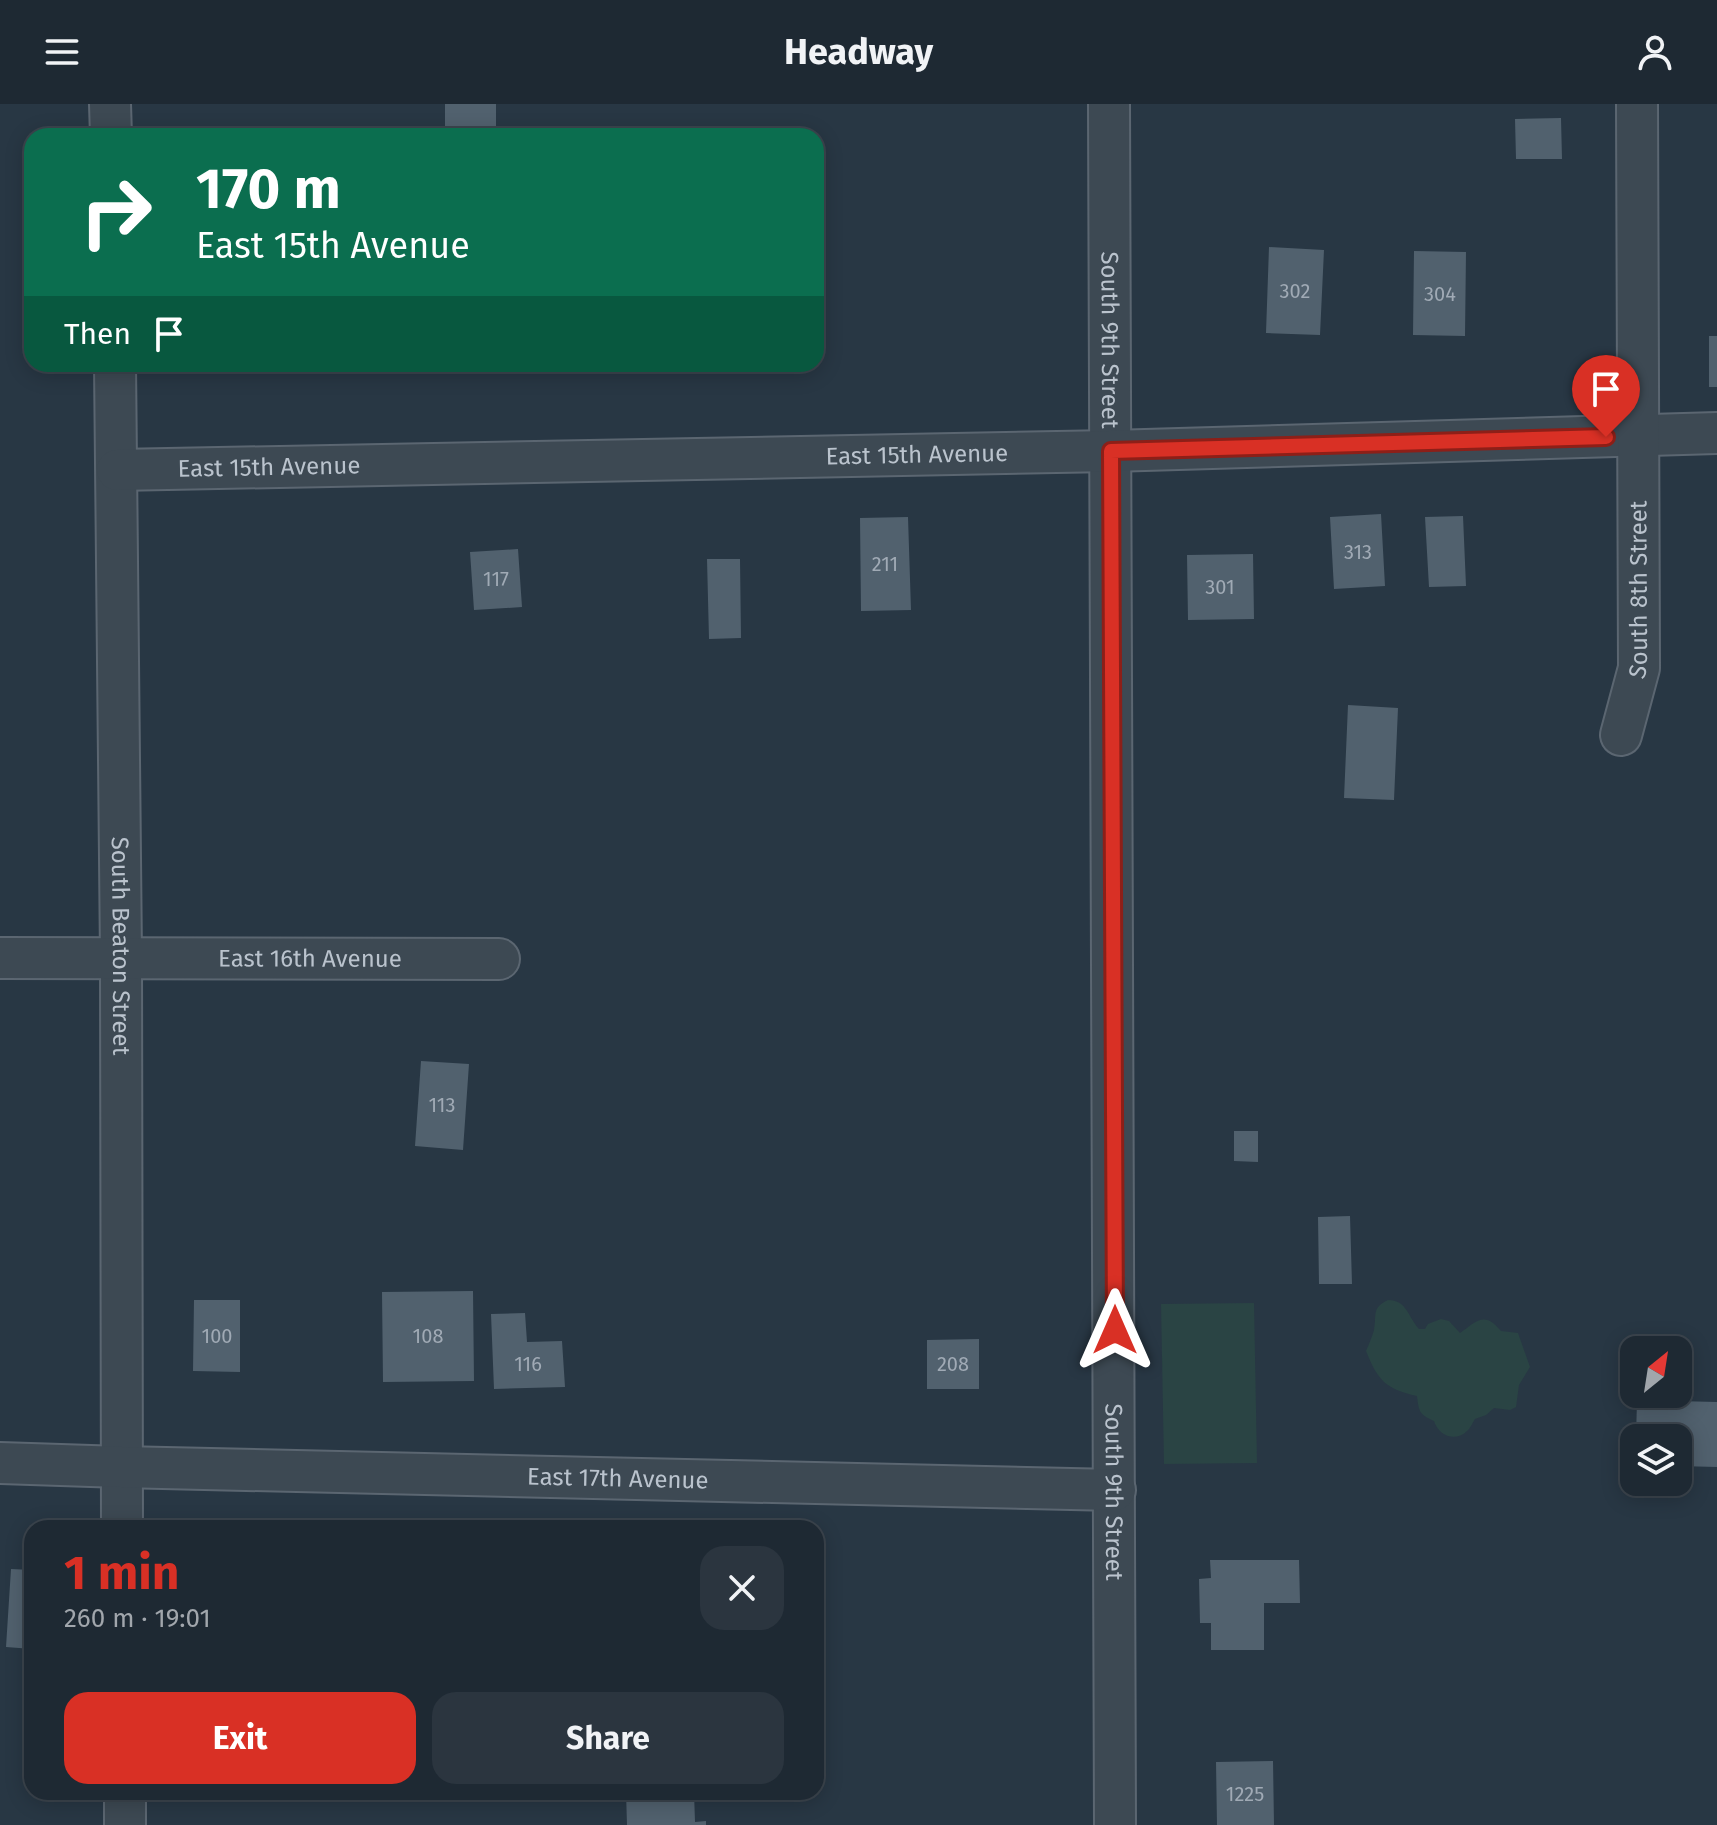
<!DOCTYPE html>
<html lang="en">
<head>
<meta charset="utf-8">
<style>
	body { margin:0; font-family:"Fira Sans",sans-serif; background:#2b353f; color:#f1f3f6; height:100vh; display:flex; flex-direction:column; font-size:30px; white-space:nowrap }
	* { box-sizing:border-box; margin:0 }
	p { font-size:26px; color:#a1a6ac }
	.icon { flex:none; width:44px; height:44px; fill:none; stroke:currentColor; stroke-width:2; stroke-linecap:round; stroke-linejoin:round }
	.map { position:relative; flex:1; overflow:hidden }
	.drawer { position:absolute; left:24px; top:1416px; width:800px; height:280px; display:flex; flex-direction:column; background:#1e2933; border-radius:24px; box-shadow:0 4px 20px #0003,0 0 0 2px #3c454e }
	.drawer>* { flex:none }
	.banner { position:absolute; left:24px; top:24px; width:800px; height:244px; border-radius:24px; box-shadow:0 4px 20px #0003,0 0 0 2px #3c454e; background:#0b6e4f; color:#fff; overflow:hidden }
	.needle { width:52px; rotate:30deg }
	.controls { position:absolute; left:1620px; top:1232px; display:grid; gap:16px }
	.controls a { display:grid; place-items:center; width:72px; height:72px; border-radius:16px; background:#1e2933; box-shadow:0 4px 20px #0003,0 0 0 2px #3c454e; font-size:40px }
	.pin { position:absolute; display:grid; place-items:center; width:68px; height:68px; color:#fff; margin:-82px -34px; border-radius:50% 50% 50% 0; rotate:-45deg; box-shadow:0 0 8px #0007 }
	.pin .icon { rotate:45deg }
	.me { position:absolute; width:88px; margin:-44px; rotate:0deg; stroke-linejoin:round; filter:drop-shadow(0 0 6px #0008) }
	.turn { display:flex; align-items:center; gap:28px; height:168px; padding:0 40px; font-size:36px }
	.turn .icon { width:104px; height:104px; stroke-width:2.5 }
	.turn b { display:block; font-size:56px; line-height:68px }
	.then { display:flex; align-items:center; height:76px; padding:0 40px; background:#0003; gap:16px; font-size:30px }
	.round { display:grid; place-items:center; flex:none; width:84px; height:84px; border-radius:24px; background:#2b353f }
	.head { display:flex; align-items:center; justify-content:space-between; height:136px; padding:0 40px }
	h1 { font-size:48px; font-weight:700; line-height:60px; color:#d93025 }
	.button { display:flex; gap:16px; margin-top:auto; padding:16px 40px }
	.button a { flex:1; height:92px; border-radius:24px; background:#d93025; color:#fff; font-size:32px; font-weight:700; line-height:92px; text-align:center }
	.button a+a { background:#2b353f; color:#f1f3f6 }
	header { display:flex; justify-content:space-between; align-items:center; height:104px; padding:0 40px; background:#1e2933; font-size:36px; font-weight:700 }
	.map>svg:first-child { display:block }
	.green { fill:#2a4444 }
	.building { fill:#51616e }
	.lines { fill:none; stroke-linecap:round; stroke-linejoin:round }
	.minor-casing { stroke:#5b6671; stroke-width:44 }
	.minor { stroke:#3d4953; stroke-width:40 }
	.route-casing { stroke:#8d1f18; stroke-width:20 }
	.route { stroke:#d93025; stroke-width:14 }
	.labels { text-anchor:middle; stroke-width:6; stroke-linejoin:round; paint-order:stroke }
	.number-label { font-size:20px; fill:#a0aab5 }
	.street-label { font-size:24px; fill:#bac3cd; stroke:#212e39 }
</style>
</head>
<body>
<header><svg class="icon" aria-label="menu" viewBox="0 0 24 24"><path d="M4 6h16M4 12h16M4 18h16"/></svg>Headway<svg class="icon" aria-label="person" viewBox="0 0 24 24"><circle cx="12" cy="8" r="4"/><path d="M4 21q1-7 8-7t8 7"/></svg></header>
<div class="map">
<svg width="1717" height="1721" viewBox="0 0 1717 1721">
	<rect width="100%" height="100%" fill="#283744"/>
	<!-- green -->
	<path class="green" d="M1388,1196c19,0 20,17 31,29h6l3,-5 13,-5 8,2 11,12c16,-11 24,-23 41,-2l17,2 12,34 -11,18 -3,22 -6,3 -16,-2 -8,7 -11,4c-2,3 -5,10 -8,12 -12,12 -29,4 -33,-10 -15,-7 -15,-9 -17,-25 -31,-7 -39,-15 -51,-45 3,-7 6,-14 8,-21 3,-15 -3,-22 14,-30z
		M1254,1199l3,160 -93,1 -3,-160z"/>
	<!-- building -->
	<path class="building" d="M445,0h51v32h-51z
		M1561,14l1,41h-46l-1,-40z
		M1269,143l55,3 -4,85 -54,-2z
		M1414,147l52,1 -1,84 -52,-1z
		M1709,232h8v51h-8z
		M1381,410l4,72 -51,3 -4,-72z
		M1463,412l3,70 -37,1 -4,-70z
		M908,413l3,93 -50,1 -1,-93z
		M518,445l4,58 -48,3 -4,-58z
		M1253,450l1,65 -66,1 -1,-65z
		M707,455h33l1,79 -32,1z
		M1348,601l50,3 -4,92 -50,-2z
		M421,957l48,3 -6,86 -48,-4z
		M1234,1027h24v31l-24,-1z
		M1350,1112l2,68h-33l-1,-67z
		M473,1187l1,90 -91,1 -1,-90z
		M194,1196h46v72l-47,-1z
		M525,1209l2,29 35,-1 3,46 -71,2 -3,-75z
		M979,1235v50h-52v-49z
		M1637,1296l80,2v65l-39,-1v-28h-42z
		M1210,1456h89l1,43h-36v47h-53v-27h-11l-1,-44 12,-1z
		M11,1465l21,1v79l-26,-2z
		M1273,1657l1,64h-57l-1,-63z
		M626,1688h68l1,30 11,-1v4h-79z"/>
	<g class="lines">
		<defs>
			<g id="minor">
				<path d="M110,0l1,32"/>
				<path id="s1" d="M1109,0l6,1721"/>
				<path id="s2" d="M115,260l6,593 1,571"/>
				<path id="s3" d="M117,366l994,-19 606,-18"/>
				<path id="s4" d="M1621,631l18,-67 -2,-564"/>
				<path id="s5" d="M0,854l499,1"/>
				<path id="s6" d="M0,1359l121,4 994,23"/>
				<path d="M125,1688v33"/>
			</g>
		</defs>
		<!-- minor casing -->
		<use href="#minor" class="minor-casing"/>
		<!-- minor -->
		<use href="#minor" class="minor"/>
	</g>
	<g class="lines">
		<defs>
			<path id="route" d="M1115,1226l-4,-879 495,-14"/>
		</defs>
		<!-- route casing -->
		<use href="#route" class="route-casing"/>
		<!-- route -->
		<use href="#route" class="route"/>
	</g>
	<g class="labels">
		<!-- number labels -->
		<g class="number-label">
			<text x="1295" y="194">302</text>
			<text x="1440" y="197">304</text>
			<text x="1358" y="455">313</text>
			<text x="885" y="467">211</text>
			<text x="496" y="482">117</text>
			<text x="1220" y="490">301</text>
			<text x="442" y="1008">113</text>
			<text x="217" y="1239">100</text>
			<text x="428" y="1239">108</text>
			<text x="528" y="1267">116</text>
			<text x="953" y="1267">208</text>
			<text x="1245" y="1697">1225</text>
		</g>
		<!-- street labels -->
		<g class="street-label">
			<text dy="8" stroke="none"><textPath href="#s1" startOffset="236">South 9th Street</textPath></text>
			<text dy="8" stroke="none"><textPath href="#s3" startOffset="800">East 15th Avenue</textPath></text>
			<text dy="8" stroke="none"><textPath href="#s3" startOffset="152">East 15th Avenue</textPath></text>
			<text dy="8" stroke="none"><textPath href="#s4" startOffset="148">South 8th Street</textPath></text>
			<text dy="8" stroke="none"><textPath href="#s2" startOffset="582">South Beaton Street</textPath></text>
			<text dy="8" stroke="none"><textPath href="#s5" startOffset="310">East 16th Avenue</textPath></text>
			<text dy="8" stroke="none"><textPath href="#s6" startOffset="618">East 17th Avenue</textPath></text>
			<text dy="8" stroke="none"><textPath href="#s1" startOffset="1388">South 9th Street</textPath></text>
		</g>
	</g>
</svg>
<div class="controls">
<a><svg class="needle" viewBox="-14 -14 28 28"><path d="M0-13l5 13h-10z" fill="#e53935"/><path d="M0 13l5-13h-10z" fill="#a1a6ac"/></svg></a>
<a><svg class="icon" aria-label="layers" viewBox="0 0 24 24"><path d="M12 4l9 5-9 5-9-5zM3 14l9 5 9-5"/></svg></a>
</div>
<div class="pin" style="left:1606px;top:333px;background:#d93025"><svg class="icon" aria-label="arrive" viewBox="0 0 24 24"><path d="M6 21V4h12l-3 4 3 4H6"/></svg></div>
<svg class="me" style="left:1115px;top:1226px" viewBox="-20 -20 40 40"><path d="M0-17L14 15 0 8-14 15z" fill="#d93025" stroke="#fff" stroke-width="4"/></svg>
<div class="banner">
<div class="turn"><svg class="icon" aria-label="right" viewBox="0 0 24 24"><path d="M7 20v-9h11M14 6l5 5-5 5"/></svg><div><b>170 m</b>East 15th Avenue</div></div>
<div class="then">Then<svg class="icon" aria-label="arrive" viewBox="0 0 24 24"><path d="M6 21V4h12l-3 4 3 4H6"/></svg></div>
</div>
<section class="drawer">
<div class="head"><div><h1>1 min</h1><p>260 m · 19:01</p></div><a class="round"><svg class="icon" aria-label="close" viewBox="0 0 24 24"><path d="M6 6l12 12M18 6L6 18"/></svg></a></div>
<div class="button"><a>Exit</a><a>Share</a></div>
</section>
</div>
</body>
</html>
